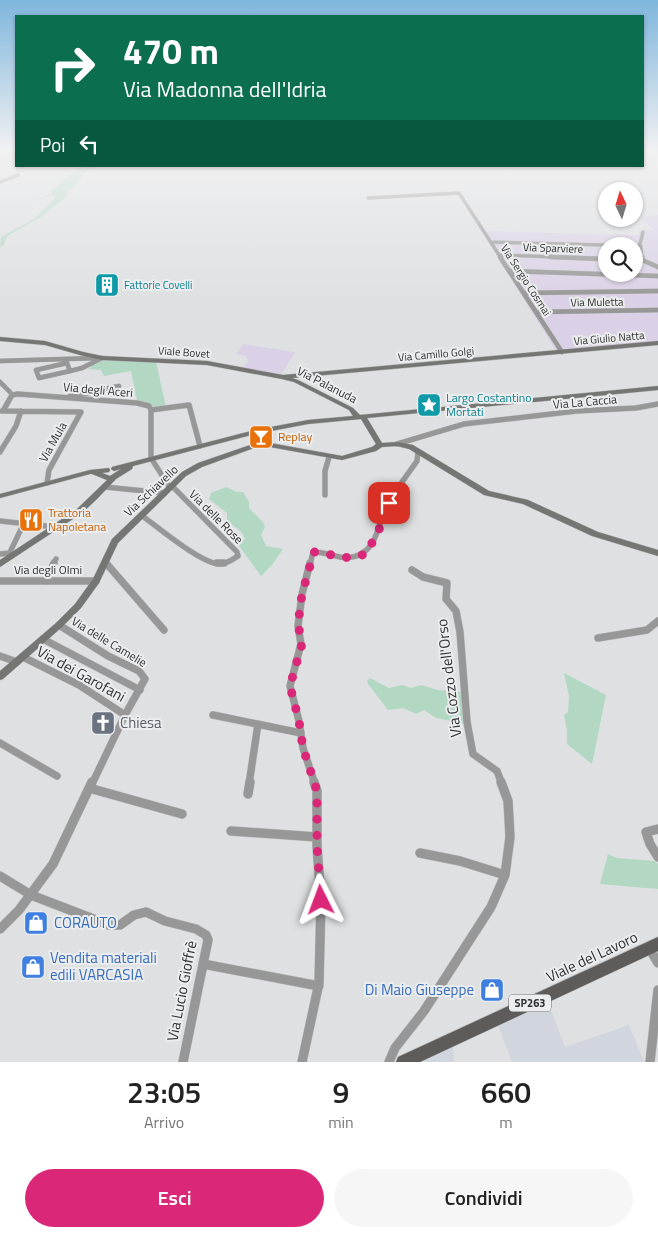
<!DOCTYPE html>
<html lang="it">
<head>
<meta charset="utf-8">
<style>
	body { margin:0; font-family:"Titillium Web",sans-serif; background:#f6f6f6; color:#222; height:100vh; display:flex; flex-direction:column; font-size:19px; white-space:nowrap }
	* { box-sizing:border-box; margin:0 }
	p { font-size:16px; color:#767676 }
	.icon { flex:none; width:28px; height:28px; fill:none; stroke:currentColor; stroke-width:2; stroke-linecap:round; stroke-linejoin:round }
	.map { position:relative; height:1062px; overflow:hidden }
	.side { display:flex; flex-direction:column; background:#fff; flex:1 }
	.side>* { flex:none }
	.top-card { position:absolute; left:15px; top:15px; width:629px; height:152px; border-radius:0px; box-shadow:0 1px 4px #0004; background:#0b6e4f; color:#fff; overflow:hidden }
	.needle { width:32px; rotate:356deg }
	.controls { position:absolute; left:598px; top:182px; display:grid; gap:10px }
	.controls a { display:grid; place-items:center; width:45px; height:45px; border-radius:50%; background:#fff; box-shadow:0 1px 4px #0004; font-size:25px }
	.pin { position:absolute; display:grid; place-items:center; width:42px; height:42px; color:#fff; margin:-21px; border-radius:10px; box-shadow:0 2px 8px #0006 }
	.me { position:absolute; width:55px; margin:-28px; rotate:357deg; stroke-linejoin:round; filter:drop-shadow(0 0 4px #0008) }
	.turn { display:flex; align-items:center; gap:18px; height:105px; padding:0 25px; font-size:22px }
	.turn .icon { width:65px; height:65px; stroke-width:2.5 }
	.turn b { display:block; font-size:35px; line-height:42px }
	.then { display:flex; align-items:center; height:48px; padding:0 25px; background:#0003; gap:10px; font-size:19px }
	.eta { display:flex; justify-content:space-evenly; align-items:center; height:85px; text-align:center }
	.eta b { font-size:30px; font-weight:600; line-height:35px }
	.primary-button { display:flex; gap:10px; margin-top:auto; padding:10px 25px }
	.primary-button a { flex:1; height:58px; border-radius:30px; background:#db2777; color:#fff; font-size:20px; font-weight:600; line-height:58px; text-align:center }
	.primary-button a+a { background:#f6f6f6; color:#222 }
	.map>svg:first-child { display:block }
	.built { fill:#d1d5dd }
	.industrial { fill:#dbd1e6; fill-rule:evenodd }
	.green { fill:#b2d8c4 }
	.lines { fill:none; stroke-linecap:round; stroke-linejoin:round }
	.street-far4-casing { stroke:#bcbdbe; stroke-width:4 }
	.street-far3-casing { stroke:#bcbdbe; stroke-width:5 }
	.street-far2-casing { stroke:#bcbdbe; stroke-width:6 }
	.street-far1-casing { stroke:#bcbdbe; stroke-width:8 }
	.street-casing { stroke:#bcbdbe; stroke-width:10 }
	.secondary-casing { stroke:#bcbdbe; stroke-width:1 }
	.primary-casing { stroke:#bcbdbe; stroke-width:1 }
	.street-far4 { stroke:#989797; stroke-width:3 }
	.street-far3 { stroke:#989797; stroke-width:4.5 }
	.street-far2 { stroke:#989797; stroke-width:5 }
	.street-far1 { stroke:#989797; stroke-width:7 }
	.street { stroke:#989797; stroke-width:9 }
	.secondary { fill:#757574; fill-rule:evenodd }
	.primary { fill:#5d5c5b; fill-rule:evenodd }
	.route { stroke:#db2777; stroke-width:9; stroke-dasharray:0 16.2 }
	.labels { text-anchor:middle; stroke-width:4; stroke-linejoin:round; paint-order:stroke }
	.far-street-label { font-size:11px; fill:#323232; stroke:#ecedee }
	.far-culture-label { font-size:11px; fill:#0d838f; stroke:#ecedee; text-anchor:start }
	.shield { fill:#ecedee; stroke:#6a6a6a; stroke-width:1 }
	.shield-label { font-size:11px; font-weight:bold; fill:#323232 }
	.street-label { font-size:12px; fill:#323232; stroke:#ecedee }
	.culture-label { font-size:12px; fill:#0d838f; stroke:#ecedee; text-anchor:start }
	.food-label { font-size:12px; fill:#c56008; stroke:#ecedee; text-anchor:start }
	.near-street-label { font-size:15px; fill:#323232; stroke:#ecedee }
	.near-worship-label { font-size:15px; fill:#5b616d; stroke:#ecedee; text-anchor:start }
	.near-shop-label { font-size:15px; fill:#366cbe; stroke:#ecedee; text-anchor:start }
</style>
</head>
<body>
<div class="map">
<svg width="658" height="1062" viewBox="0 0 658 1062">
	<rect width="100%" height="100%" fill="#dfe0e1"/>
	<!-- built -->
	<path class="built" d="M547,1000l18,47 64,-22 15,37h-132l-15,-39z
		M453,1046l1,16h-33z"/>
	<!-- industrial -->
	<path class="industrial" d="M658,215v127l-102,9 -75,-120 158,4v-4l15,-1 -15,-13zM606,246h28v28h-28z
		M243,344l52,8 -14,23 -38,-7 5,-7 -2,-5 -10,-2z"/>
	<!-- green -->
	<path class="green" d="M82,166h11l-11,9 -3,6 -13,12h1l-1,2 2,1 -29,22 -30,17 -3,3 -2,7 -4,2 1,-10 33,-18 21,-21 -2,-3 -21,6 20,-7 -2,-3z
		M100,359l56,3 10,45h-10l-19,-6 -6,-30 -27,5 -3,-6 -13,-1 3,-2 -1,-2z
		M226,487l11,5h6l6,10v6l14,14 2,5 -4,8 5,11 17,3 -11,16 -11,11 -24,-33 8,-4c-5,-12 -11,-11 -18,-18v-8l-18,-14 2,-6z
		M564,673l42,22 -14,69 -25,-20v-14l-3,-15 4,-3 1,-16z
		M370,678l19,10 13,-3 9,3 10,-3 17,5 23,2 5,32 -30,-6 -12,-8 -8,4 -13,-6 -15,2 -20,-26 -1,-3z
		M608,854l9,4 38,3 3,3v25l-58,-5z"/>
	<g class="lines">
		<defs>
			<path id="street-far4" d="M0,182l18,-7
				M368,198l91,-5 42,65
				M491,242l150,4
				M499,255l84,3
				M642,258l-2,-14 3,-12"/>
			<path id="street-far3" d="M500,257l62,95
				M550,257l56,2
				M642,257v3l16,7
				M509,271l149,5
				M524,293l134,-2
				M537,312l121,-2
				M0,361l98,-3
				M67,363l3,8 -31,7 -3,-8z
				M70,371l12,-3 20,-10
				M0,382l10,10
				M85,393l34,-7"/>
			<path id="street-far2" d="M70,396l22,-4
				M151,410l38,-5 11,41
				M2,411l79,1 -32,58 -2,13
				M3,411l9,-16 6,-1 119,9 12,3 2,4v48l19,30
				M397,444l67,-20 113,-13 59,-3 22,-4
				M0,452l16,-26 5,-15
				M105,487l60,6
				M325,495v-24l4,-14
				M141,515c17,12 60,49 79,49 7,0 13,-5 18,-8l-1,-4 -65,-66
				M0,521l55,6
				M0,554l10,-1
				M11,555v-5l12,-25
				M105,562l2,3
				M53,565l3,-6
				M310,565l3,-13c10,0 18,3 27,5 33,5 39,-27 45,-52l18,-3 4,-3 -5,-17 15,-21 1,-9"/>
			<path id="street-far1" d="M106,563l58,67
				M217,563h7
				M310,563l-8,31 -4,32 3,18 -11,42 9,35 4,27 12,36
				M412,570l11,7 24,6 -1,16 10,12 4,21 7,90 6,32 24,17 5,13
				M0,581h96
				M46,581l8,-18
				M59,625l49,31 31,15 6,8 -20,36 -33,69
				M598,638l49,-8 11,-9
				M43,639l97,51
				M0,656l17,6
				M23,657l56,28 46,30
				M213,715l88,18
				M0,743l57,33
				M249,784l9,-60"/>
			<path id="street" d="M89,788l93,26
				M248,794l2,-12
				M658,829l-12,3 4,12 8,13
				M231,831l86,6
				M420,853l40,8 45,14
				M0,876l31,19 78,30h11l14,-10 12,-3 19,9 31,8 10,6 2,5 -25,122
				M0,929l19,-19 34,-46 39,-82
				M649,948l9,15
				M203,964l116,22
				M302,1062l17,-79 2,-82 -4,-55v-55l-3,-9
				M389,1062l6,-14 29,-37 67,-104 14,-32 5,-38 -2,-36 -7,-19
				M650,1062l8,-72"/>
			<path id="secondary" d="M0,337l45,4 38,11 19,4 105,5 76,14 375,-34v4l-366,33 6,2 55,28 7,7 298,-29v4l-291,28 15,25 15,-1 16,3 76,46 39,9 70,32 60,18v6l-66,-20 -69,-32 -39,-9 -75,-46 -12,-3 -15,1 -6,4 -34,9 -72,-13 -16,1 -52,19 -16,9 -68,67 -19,40 -18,25 -19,19 -59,52 -3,1v-9l56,-48 19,-19 18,-25 19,-40 70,-67 16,-9 55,-19 17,-1 72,13 30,-9 4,-3 -15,-25 -53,5 -53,10 -122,32 -1,3 -16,10 -19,20 -15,14 -82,54v-7l77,-51 30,-29 -15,-6h-2l-90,24v-4l90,-24 19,-2 1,2 -1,2 -7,1 8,3 11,-7 -7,2 -3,-2 1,-2 143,-37 53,-10 45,-4 -4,-6 -55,-28 -12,-3 -75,-14 -105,-5 -22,-5 -35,-10 -45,-4z"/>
			<path id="primary" d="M658,937v14l-238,111h-24l2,-5z"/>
		</defs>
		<!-- street-far4 casing -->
		<use href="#street-far4" class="street-far4-casing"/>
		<!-- street-far3 casing -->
		<use href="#street-far3" class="street-far3-casing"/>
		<!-- street-far2 casing -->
		<use href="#street-far2" class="street-far2-casing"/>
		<!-- street-far1 casing -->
		<use href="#street-far1" class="street-far1-casing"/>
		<!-- street casing -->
		<use href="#street" class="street-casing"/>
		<!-- secondary casing -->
		<use href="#secondary" class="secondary-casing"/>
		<!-- primary casing -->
		<use href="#primary" class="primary-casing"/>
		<!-- street-far4 -->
		<use href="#street-far4" class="street-far4"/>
		<!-- street-far3 -->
		<use href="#street-far3" class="street-far3"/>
		<!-- street-far2 -->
		<use href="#street-far2" class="street-far2"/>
		<!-- street-far1 -->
		<use href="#street-far1" class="street-far1"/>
		<!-- street -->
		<use href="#street" class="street"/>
		<!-- secondary -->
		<use href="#secondary" class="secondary"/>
		<!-- primary -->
		<use href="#primary" class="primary"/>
	</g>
	<!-- sky -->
	<linearGradient id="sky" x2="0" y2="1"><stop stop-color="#7fb6dd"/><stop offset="0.5" stop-color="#f1f1f2"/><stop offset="1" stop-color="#f1f1f2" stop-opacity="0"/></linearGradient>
	<rect width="658" height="301" fill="url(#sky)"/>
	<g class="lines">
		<!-- route -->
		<path class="route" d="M321,900l-4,-54v-55l-14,-43 -4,-27 -9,-35 12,-42 -4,-20 4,-30 12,-42 36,6 16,-4 13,-24 6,-25 4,-2"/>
	</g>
	<!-- icons -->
	<defs>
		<symbol id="building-square" viewBox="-11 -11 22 22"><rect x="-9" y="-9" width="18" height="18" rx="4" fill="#0f9aa8" stroke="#ecedee"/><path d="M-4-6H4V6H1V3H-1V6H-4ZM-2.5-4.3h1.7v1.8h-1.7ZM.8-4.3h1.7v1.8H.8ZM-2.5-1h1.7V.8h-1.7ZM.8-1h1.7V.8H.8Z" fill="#fff"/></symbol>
		<symbol id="sight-square" viewBox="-11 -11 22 22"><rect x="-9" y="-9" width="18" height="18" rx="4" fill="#0f9aa8" stroke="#ecedee"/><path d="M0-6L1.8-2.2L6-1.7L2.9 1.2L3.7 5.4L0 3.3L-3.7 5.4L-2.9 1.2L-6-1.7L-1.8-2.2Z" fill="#fff"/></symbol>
		<symbol id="bar-square" viewBox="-11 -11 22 22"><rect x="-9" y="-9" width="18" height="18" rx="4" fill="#e8710a" stroke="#ecedee"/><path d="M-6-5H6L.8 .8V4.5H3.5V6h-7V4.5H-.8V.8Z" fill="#fff"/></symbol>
		<symbol id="restaurant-square" viewBox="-11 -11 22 22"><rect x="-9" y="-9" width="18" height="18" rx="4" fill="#e8710a" stroke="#ecedee"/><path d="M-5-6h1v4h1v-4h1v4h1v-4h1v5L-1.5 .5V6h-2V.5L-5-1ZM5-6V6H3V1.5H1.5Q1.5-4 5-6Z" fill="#fff"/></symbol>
		<symbol id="church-square" viewBox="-11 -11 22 22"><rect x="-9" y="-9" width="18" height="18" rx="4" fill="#6b7280" stroke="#ecedee"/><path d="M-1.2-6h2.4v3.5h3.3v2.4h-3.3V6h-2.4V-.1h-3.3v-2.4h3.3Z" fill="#fff"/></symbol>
		<symbol id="shop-square" viewBox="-11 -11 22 22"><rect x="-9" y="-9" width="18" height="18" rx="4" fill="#3f7fe0" stroke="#ecedee"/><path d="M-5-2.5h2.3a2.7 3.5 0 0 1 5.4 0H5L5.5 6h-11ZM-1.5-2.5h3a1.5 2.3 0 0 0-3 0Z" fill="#fff"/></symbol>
	</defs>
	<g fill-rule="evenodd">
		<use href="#building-square" x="93" y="271" width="28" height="28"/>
		<use href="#sight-square" x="415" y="391" width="28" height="28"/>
		<use href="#bar-square" x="247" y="423" width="28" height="28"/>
		<use href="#restaurant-square" x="17" y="506" width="28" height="28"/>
		<use href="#church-square" x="89" y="709" width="28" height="28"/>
		<use href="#shop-square" x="22" y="909" width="28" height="28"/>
		<use href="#shop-square" x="19" y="953" width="28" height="28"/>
		<use href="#shop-square" x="478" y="976" width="28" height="28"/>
	</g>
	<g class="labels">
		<!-- far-street labels -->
		<g class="far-street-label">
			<text transform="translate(553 248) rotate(2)" y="4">Via Sparviere</text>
			<text transform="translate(526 280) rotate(57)" y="4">Via Sergio Cosmai</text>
			<text transform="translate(597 302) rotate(-1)" y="4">Via Muletta</text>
			<text transform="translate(609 338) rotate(-5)" y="4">Via Giulio Natta</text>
			<text transform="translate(184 352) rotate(4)" y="4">Viale Bovet</text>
			<text transform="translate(436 354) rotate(-5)" y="4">Via Camillo Golgi</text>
		</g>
		<!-- far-culture labels -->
		<g class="far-culture-label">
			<text x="124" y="289">Fattorie Covelli</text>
		</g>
		<!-- shield labels -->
		<rect class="shield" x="509" y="994.5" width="42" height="17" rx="4"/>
		<g class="shield-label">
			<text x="530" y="1007">SP263</text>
		</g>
		<!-- street labels -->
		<g class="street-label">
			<text transform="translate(327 385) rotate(27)" y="4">Via Palanuda</text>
			<text transform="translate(98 390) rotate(5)" y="4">Via degli Aceri</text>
			<text transform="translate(585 402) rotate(-5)" y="4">Via La Caccia</text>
			<text transform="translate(53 442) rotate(-61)" y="4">Via Mula</text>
			<text transform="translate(151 491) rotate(-43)" y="4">Via Schiavello</text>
			<text transform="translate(216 517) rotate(45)" y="4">Via delle Rose</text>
			<text x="48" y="574">Via degli Olmi</text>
			<text transform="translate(109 642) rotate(31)" y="4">Via delle Camelie</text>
		</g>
		<!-- culture labels -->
		<g class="culture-label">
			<text x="446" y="402">Largo Costantino<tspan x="446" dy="14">Mortati</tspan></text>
		</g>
		<!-- food labels -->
		<g class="food-label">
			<text x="278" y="441">Replay</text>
			<text x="48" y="517">Trattoria<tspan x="48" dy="14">Napoletana</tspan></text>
		</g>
		<!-- near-street labels -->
		<g class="near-street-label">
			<text transform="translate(81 674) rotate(29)" y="5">Via dei Garofani</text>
			<text transform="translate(449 678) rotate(-97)" y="5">Via Cozzo dell'Orso</text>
			<text transform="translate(592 957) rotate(-25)" y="5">Viale del Lavoro</text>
			<text transform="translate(182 991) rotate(-79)" y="5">Via Lucio Gioffrè</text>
		</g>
		<!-- near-worship labels -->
		<g class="near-worship-label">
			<text x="120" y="728">Chiesa</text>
		</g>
		<!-- near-shop labels -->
		<g class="near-shop-label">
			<text x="54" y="928">CORAUTO</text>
			<text x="50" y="963">Vendita materiali<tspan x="50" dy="17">edili VARCASIA</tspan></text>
			<text x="474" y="995" text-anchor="end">Di Maio Giuseppe</text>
		</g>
	</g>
</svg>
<div class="controls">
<a><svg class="needle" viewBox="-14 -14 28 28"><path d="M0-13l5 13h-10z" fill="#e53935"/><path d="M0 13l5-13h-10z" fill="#767676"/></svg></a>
<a><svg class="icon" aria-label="search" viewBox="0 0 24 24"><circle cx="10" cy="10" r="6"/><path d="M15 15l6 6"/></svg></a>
</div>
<div class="pin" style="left:389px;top:503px;background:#d93025"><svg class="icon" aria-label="arrive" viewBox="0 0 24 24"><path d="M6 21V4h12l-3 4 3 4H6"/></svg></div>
<svg class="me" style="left:321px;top:900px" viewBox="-20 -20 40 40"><path d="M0-17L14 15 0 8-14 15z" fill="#db2777" stroke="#fff" stroke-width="4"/></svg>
<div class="top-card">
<div class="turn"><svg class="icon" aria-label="right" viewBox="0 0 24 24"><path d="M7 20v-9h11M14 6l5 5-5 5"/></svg><div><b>470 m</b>Via Madonna dell'Idria</div></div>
<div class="then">Poi<svg class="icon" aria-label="left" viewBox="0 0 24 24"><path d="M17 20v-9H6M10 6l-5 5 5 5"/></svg></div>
</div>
</div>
<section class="side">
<div class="eta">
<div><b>23:05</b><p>Arrivo</p></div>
<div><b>9</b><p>min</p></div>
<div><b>660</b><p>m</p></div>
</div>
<div class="primary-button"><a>Esci</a><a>Condividi</a></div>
</section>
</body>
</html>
